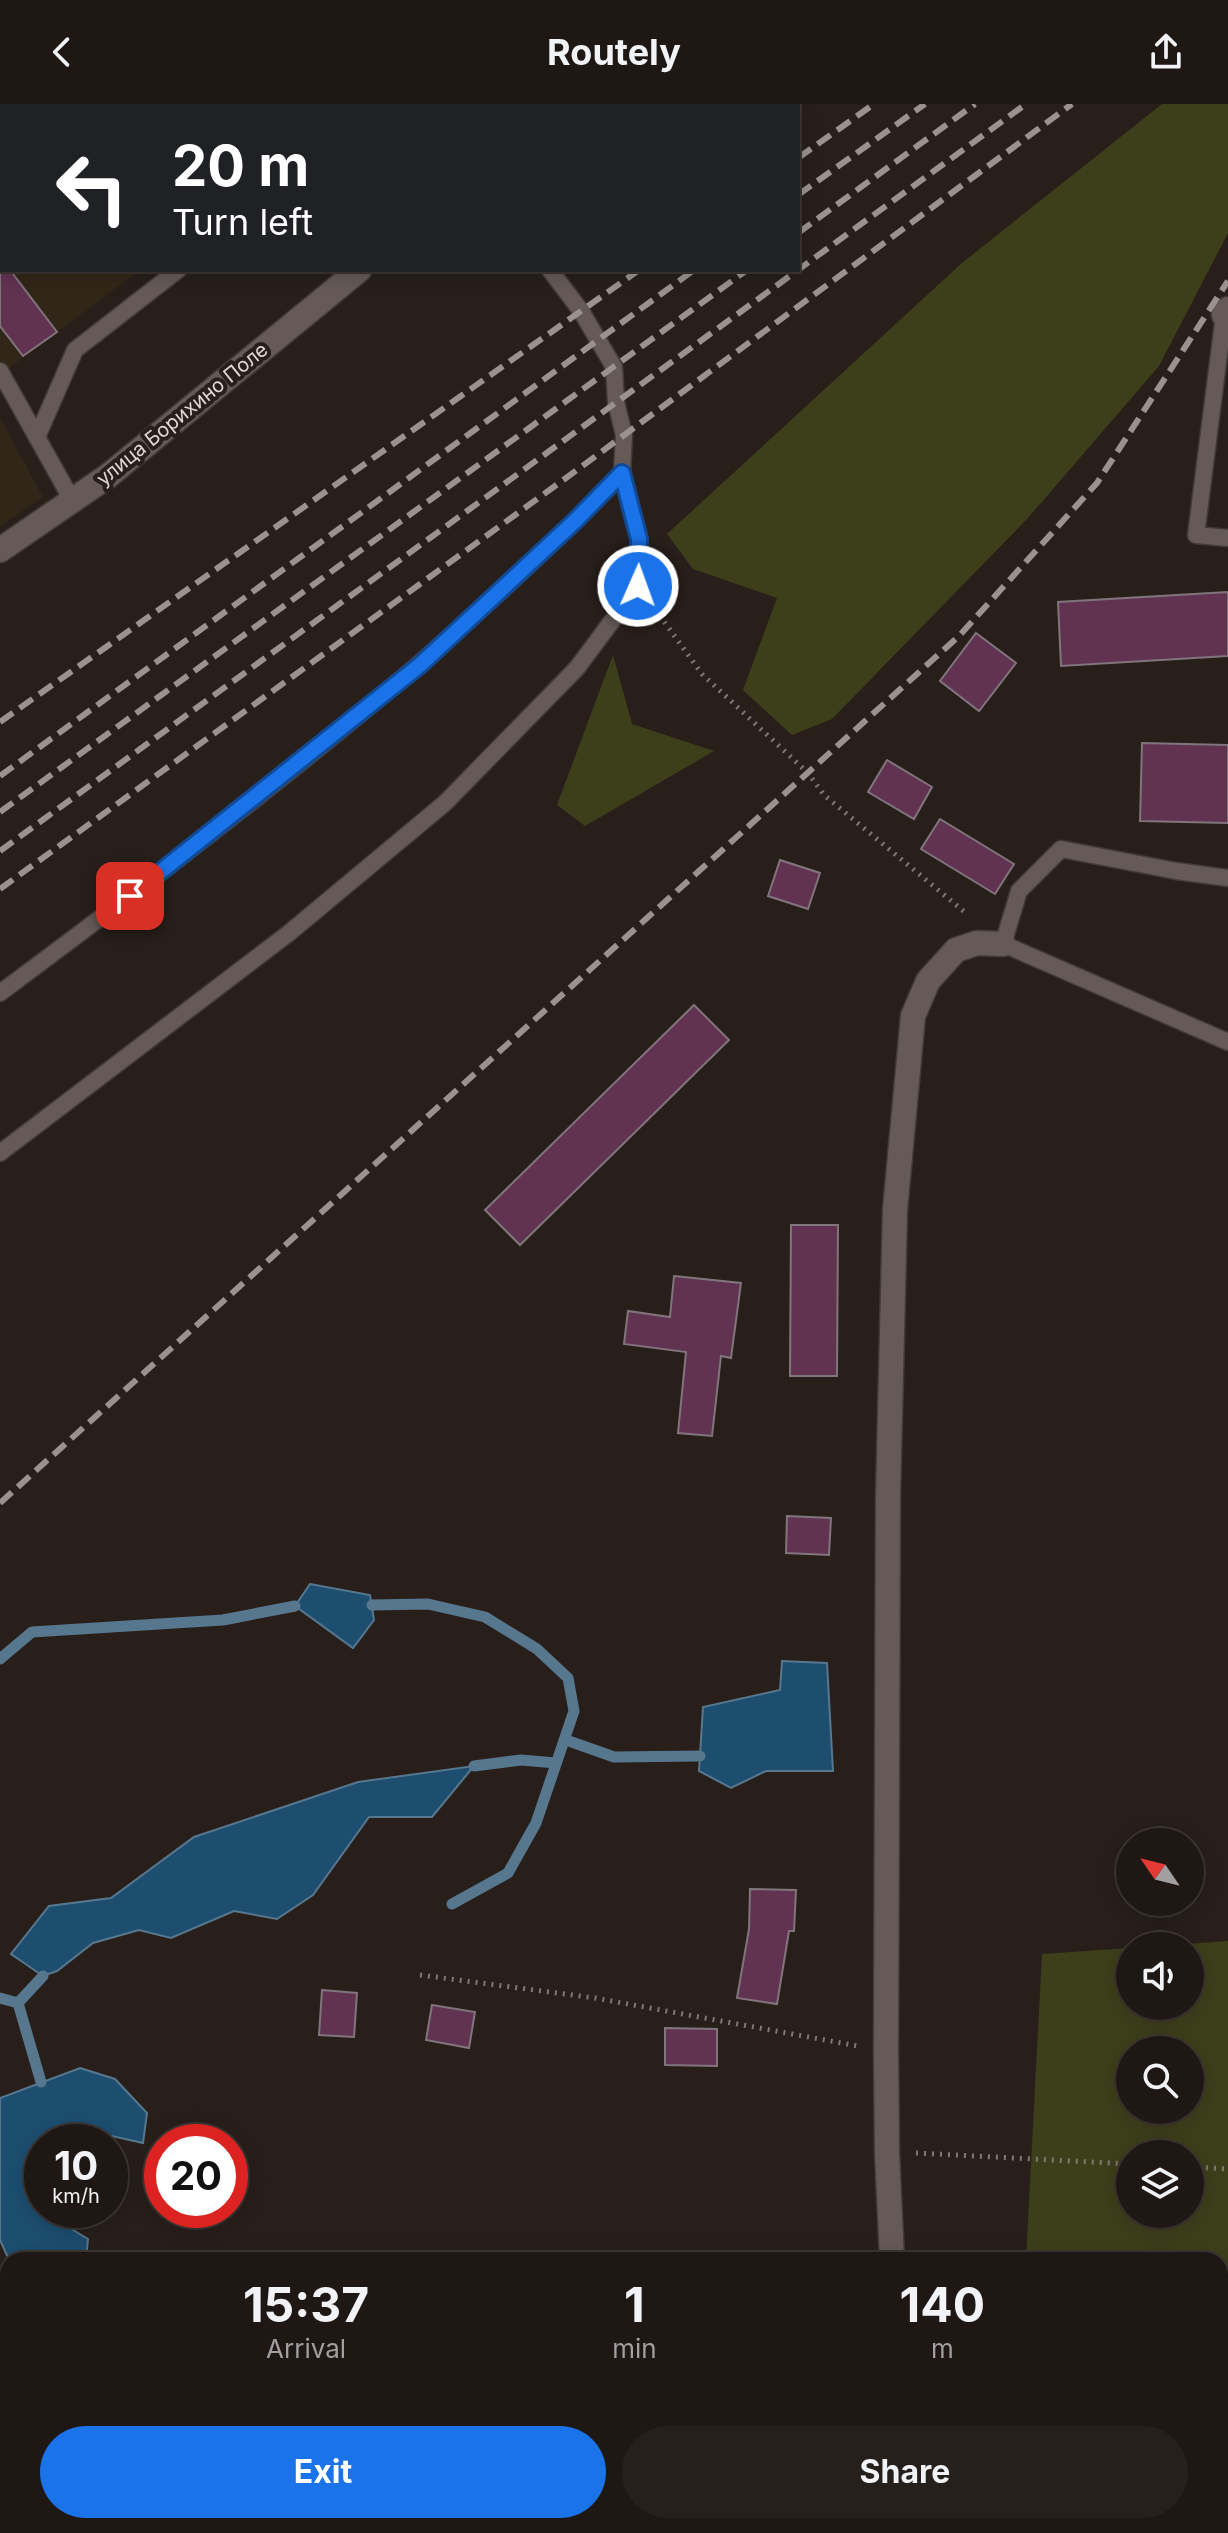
<!DOCTYPE html>
<html lang="en">
<head>
<meta charset="utf-8">
<style>
	body { margin:0; font-family:Inter,sans-serif; background:#26201d; color:#f1f3f6; height:100vh; display:flex; flex-direction:column; font-size:30px; white-space:nowrap }
	* { box-sizing:border-box; margin:0 }
	p { font-size:26px; color:#a19fa0 }
	.icon { flex:none; width:44px; height:44px; fill:none; stroke:currentColor; stroke-width:2; stroke-linecap:round; stroke-linejoin:round }
	.map { position:relative; flex:1; overflow:hidden }
	.details { position:absolute; left:0px; top:2148px; width:1228px; height:282px; display:flex; flex-direction:column; background:#1e1714; border-radius:24px 24px 0 0; box-shadow:0 4px 20px #0003,0 0 0 2px #3c3634 }
	.details>* { flex:none }
	.guide { position:absolute; left:0px; top:0px; width:800px; height:168px; box-shadow:0 4px 20px #0003,0 0 0 2px #3c3634; background:#202124; color:#fff; overflow:hidden }
	.needle { width:52px; rotate:305deg }
	.tools { position:absolute; left:1116px; top:1724px; display:grid; gap:16px }
	.tools a { display:grid; place-items:center; width:88px; height:88px; border-radius:50%; background:#1e1714; box-shadow:0 4px 20px #0003,0 0 0 2px #3c3634; font-size:40px }
	.speed { position:absolute; left:24px; top:2020px; display:flex; gap:16px; font-size:40px; font-weight:700; text-align:center }
	.speed>* { display:grid; place-content:center; width:104px; height:104px; border-radius:50%; background:#1e1714; box-shadow:0 4px 20px #0003,0 0 0 2px #3c3634; line-height:1 }
	.speed small { font-size:20px; font-weight:400 }
	.speed .limit { border:12px solid #d22; background:#fff; color:#111 }
	.pin { position:absolute; display:grid; place-items:center; width:68px; height:68px; color:#fff; margin:-34px; border-radius:16px; box-shadow:0 4px 12px #0006 }
	.me { position:absolute; width:88px; margin:-44px; rotate:2deg; stroke-linejoin:round; filter:drop-shadow(0 0 6px #0008) }
	.turn { display:flex; align-items:center; gap:28px; height:168px; padding:0 40px; font-size:36px }
	.turn .icon { width:104px; height:104px; stroke-width:2.5 }
	.turn b { display:block; font-size:56px; line-height:68px }
	.eta { display:flex; justify-content:space-evenly; align-items:center; height:136px; text-align:center }
	.eta b { font-size:48px; font-weight:700; line-height:56px }
	.primary-button { display:flex; gap:16px; margin-top:auto; padding:16px 40px }
	.primary-button a { flex:1; height:92px; border-radius:48px; background:#1a73e8; color:#fff; font-size:32px; font-weight:700; line-height:92px; text-align:center }
	.primary-button a+a { background:#26201d; color:#f1f3f6 }
	header { display:flex; justify-content:space-between; align-items:center; height:104px; padding:0 40px; background:#1e1714; font-size:36px; font-weight:700 }
	.map>svg:first-child { display:block }
	.industrial { fill:#312718 }
	.green { fill:#3d3f1b; fill-rule:evenodd }
	.water { fill:#1d4e70; stroke:#57778e; stroke-width:2 }
	.lines { fill:none; stroke-linecap:round; stroke-linejoin:round }
	.stream { stroke:#57778e; stroke-width:11 }
	.building { fill:#613351; stroke:#80757c; stroke-width:2 }
	.lane-casing { stroke:#423a38; stroke-width:19 }
	.street-casing { stroke:#423a38; stroke-width:27 }
	.path { stroke:#807875; stroke-width:5; stroke-dasharray:2 6; stroke-linecap:butt }
	.lane { stroke:#655a56; stroke-width:16 }
	.street { stroke:#655a56; stroke-width:24 }
	.rail { stroke:#9a928f; stroke-width:6; stroke-dasharray:16 8; stroke-linecap:butt }
	.route-casing { stroke:#114b97; stroke-width:20 }
	.route { stroke:#1a73e8; stroke-width:14 }
	.labels { text-anchor:middle; stroke-width:8; stroke-linejoin:round; paint-order:stroke }
	.street-label { font-size:20px; fill:#ded7d5; stroke:#281f1b }
</style>
</head>
<body>
<header><svg class="icon" aria-label="back" viewBox="0 0 24 24"><path d="M15 5l-7 7 7 7"/></svg>Routely<svg class="icon" aria-label="share" viewBox="0 0 24 24"><path d="M12 15V3M7 8l5-5 5 5M5 13v7h14v-7"/></svg></header>
<div class="map">
<svg width="1228" height="2429" viewBox="0 0 1228 2429">
	<rect width="100%" height="100%" fill="#281f1b"/>
	<!-- industrial -->
	<path class="industrial" d="M0,0h361l-359,2v164h138l-140,105z
		M0,314l43,79 -43,29z"/>
	<!-- green -->
	<path class="green" d="M1162,0h66v129l-69,133 -131,152 -196,201 -40,16 -49,-45 34,-92 -84,-29 -26,-35 295,-271z
		M613,551l19,69 82,27 -129,75 -28,-21z
		M1228,1837v557l-8,1v-239h-194l16,-306 88,-6v58h60v-60h-32zM1130,1946h60v60h-60zM1130,2050h60v60h-60z"/>
	<!-- water -->
	<path class="water" d="M310,1480l60,11 4,25 -21,28 -58,-42z
		M782,1557l45,2 6,108h-67l-35,17 -32,-17 4,-64 77,-17z
		M474,1662l-42,51h-63l-56,78 -36,24 -43,-8 -63,27 -32,-8 -46,13 -36,28 -14,5 -32,-22 38,-48 62,-8 83,-61 164,-55z
		M80,1964l35,11 32,34 -4,30 -76,-17 -21,16h-4l-9,11 9,32v25h7l1,6 38,23 -2,21h-77l-9,-20v-142z"/>
	<g class="lines">
		<!-- stream -->
		<path class="stream" d="M372,1501l56,-1 57,13 52,32 31,29 6,33 -38,112 -28,50 -56,31
			M0,1555l32,-27 191,-12 72,-14
			M566,1636l48,17 86,-1
			M474,1662l47,-6 35,3
			M0,1894l18,5 25,-27
			M18,1899l23,79
			M568,2429l123,-7"/>
	</g>
	<!-- building -->
	<path class="building" d="M0,152l2,14h8l47,62 -34,24 -23,-30z
		M1228,488v64l-167,10 -3,-64z
		M976,529l40,30 -37,48 -39,-30z
		M1142,639l86,2v78l-88,-2z
		M887,656l45,27 -18,32 -46,-27z
		M940,715l74,45 -19,30 -74,-45z
		M780,756l40,13 -12,36 -40,-13z
		M694,901l35,35 -209,205 -35,-35z
		M791,1121h47l-1,151h-47z
		M674,1172l67,7 -10,75 -10,-2 -9,80 -34,-3 8,-81 -62,-8 4,-33 42,6z
		M787,1412l44,2 -2,37 -43,-2z
		M750,1785l46,1 -2,41h-5l-12,73 -40,-6 12,-69z
		M322,1886l35,3 -3,44 -35,-2z
		M432,1901l43,7 -6,36 -43,-8z
		M665,1924l52,1v37l-52,-1z"/>
	<g class="lines">
		<defs>
			<path id="lane" d="M138,2l3,-2
				M411,2l4,-2
				M0,99l2,-1
				M1224,211l-28,220 32,3
				M0,267l72,129
				M37,333l38,-87 103,-80
				M1228,774l-52,-7 -115,-22 -42,42 -16,53 225,98
				M0,889c216,-161 434,-325 622,-520
				M0,1049l289,-220 156,-130 132,-135 61,-82 1,-47 -17,-66 2,-38 -8,-33 -2,-35 -33,-56 -31,-41"/>
			<path id="street" d="M564,2l2,-2
				M1224,211l4,-6
				M0,446l108,-74 251,-206
				M892,2156l-5,-108 -1,-101 2,-554 7,-287 18,-194 15,-35 28,-31 21,-7 26,1
				M906,2422l1,7"/>
		</defs>
		<!-- lane casing -->
		<use href="#lane" class="lane-casing"/>
		<!-- street casing -->
		<use href="#street" class="street-casing"/>
		<!-- path -->
		<path class="path" d="M655,505l47,65 106,99 16,22 143,119
			M420,1871l175,23 263,48
			M916,2049l214,11
			M1190,2063l38,2"/>
		<!-- lane -->
		<use href="#lane" class="lane"/>
		<!-- street -->
		<use href="#street" class="street"/>
		<!-- rail -->
		<path class="rail" d="M798,54l76,-54
			M798,91l127,-91
			M798,129l177,-129
			M0,618l639,-452
			M0,672l694,-506
			M0,708l747,-542
			M0,747l1026,-747
			M0,785l566,-411 506,-374
			M0,1399l959,-867 138,-153 131,-202"/>
	</g>
	<g class="lines">
		<defs>
			<path id="route" d="M130,792l290,-231 154,-143 48,-49 17,66 -1,47"/>
		</defs>
		<!-- route casing -->
		<use href="#route" class="route-casing"/>
		<!-- route -->
		<use href="#route" class="route"/>
	</g>
	<g class="labels">
		<!-- street labels -->
		<g class="street-label">
			<text transform="translate(182 310) rotate(-39)" y="7">улица Борихино Поле</text>
		</g>
	</g>
</svg>
<div class="tools">
<a><svg class="needle" viewBox="-14 -14 28 28"><path d="M0-13l5 13h-10z" fill="#e53935"/><path d="M0 13l5-13h-10z" fill="#a19fa0"/></svg></a>
<a><svg class="icon" aria-label="sound" viewBox="0 0 24 24"><path d="M4 9h4l5-4v14l-5-4H4zM17 9q2 3 0 6"/></svg></a>
<a><svg class="icon" aria-label="search" viewBox="0 0 24 24"><circle cx="10" cy="10" r="6"/><path d="M15 15l6 6"/></svg></a>
<a><svg class="icon" aria-label="layers" viewBox="0 0 24 24"><path d="M12 4l9 5-9 5-9-5zM3 14l9 5 9-5"/></svg></a>
</div>
<div class="speed"><div>10<small>km/h</small></div><div class="limit">20</div></div>
<div class="pin" style="left:130px;top:792px;background:#d93025"><svg class="icon" aria-label="arrive" viewBox="0 0 24 24"><path d="M6 21V4h12l-3 4 3 4H6"/></svg></div>
<svg class="me" style="left:638px;top:482px" viewBox="-20 -20 40 40"><circle r="17" fill="#1a73e8" stroke="#fff" stroke-width="3"/><path d="M0-11L8 9 0 5-8 9z" fill="#fff"/></svg>
<div class="guide">
<div class="turn"><svg class="icon" aria-label="left" viewBox="0 0 24 24"><path d="M17 20v-9H6M10 6l-5 5 5 5"/></svg><div><b>20 m</b>Turn left</div></div>
</div>
<section class="details">
<div class="eta">
<div><b>15:37</b><p>Arrival</p></div>
<div><b>1</b><p>min</p></div>
<div><b>140</b><p>m</p></div>
</div>
<div class="primary-button"><a>Exit</a><a>Share</a></div>
</section>
</div>
</body>
</html>
